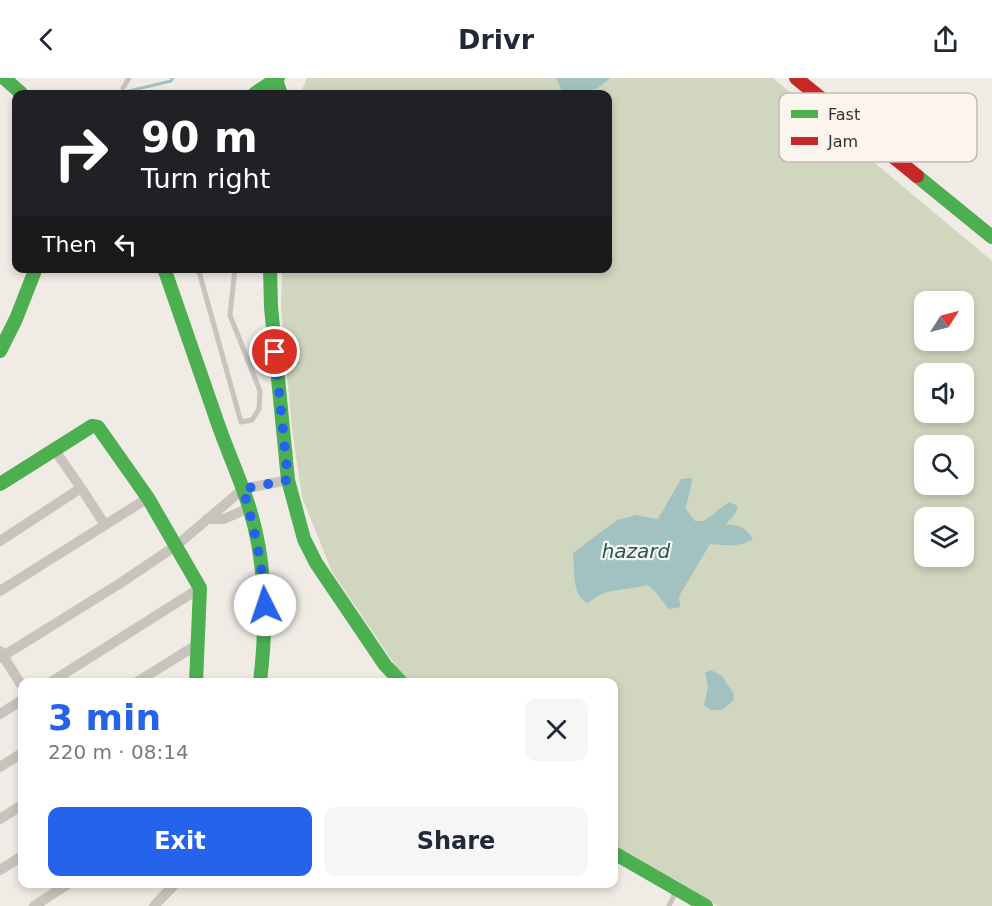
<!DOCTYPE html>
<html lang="en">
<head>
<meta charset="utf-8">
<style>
	body { margin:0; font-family:"DejaVu Sans",sans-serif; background:#f6f6f7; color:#1f2937; height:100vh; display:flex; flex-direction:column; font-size:22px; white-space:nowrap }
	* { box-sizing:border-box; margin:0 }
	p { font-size:20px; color:#747a83 }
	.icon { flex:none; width:33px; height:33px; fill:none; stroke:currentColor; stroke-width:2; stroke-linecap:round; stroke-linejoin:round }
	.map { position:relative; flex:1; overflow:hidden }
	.panel { position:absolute; left:18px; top:600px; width:600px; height:210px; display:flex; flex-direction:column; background:#fff; border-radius:12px; box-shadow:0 3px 9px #0003 }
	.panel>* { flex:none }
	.top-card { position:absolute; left:12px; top:12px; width:600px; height:183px; border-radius:12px; box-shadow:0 3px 9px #0003; background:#202124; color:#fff; overflow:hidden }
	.needle { width:39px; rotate:54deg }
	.controls { position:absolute; left:914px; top:213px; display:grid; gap:12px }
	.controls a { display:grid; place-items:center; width:60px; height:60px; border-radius:12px; background:#fff; box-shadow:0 3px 9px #0003; font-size:30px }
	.pin { position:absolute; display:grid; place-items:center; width:51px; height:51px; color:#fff; margin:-26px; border:3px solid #fff; border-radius:50%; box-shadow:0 2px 6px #0007 }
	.me { position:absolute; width:66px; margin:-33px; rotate:356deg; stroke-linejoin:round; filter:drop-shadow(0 0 4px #0008) }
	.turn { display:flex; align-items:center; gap:21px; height:126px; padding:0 30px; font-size:27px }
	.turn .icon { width:78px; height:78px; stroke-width:2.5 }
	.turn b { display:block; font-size:42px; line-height:51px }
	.then { display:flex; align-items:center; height:57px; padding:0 30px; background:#0003; gap:12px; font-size:22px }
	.round { display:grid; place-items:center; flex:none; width:63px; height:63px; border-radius:12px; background:#f6f6f7 }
	.headline { display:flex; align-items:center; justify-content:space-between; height:102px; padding:0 30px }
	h1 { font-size:36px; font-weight:600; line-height:45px; color:#2563eb }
	.primary-button { display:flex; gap:12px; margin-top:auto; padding:12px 30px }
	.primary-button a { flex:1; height:69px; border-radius:12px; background:#2563eb; color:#fff; font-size:24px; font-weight:600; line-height:69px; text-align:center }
	.primary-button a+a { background:#f6f6f7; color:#1f2937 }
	header { display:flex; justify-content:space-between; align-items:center; height:78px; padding:0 30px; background:#fff; font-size:27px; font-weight:600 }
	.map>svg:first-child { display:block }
	.green { fill:#d1d6bf; fill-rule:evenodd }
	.water { fill:#a1c2c1 }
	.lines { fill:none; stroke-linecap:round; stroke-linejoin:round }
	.stream { stroke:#a1c2c1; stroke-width:3 }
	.lane { stroke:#c9c3be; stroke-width:5 }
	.street { stroke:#c9c3be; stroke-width:10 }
	.fast { stroke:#4caf50; stroke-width:14 }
	.jam { stroke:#c62828; stroke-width:14 }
	.route { stroke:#2563eb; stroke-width:10; stroke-dasharray:0 18 }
	.labels { text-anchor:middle; stroke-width:4.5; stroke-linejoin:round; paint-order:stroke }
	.water-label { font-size:20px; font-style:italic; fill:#1f5a5e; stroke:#fbf5ee }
	.key { fill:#fbf5ee; stroke:#c1bab4; stroke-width:1.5 }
	.key-label { font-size:16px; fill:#3b302b }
</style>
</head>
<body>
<header><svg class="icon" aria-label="back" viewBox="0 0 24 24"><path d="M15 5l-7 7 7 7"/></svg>Drivr<svg class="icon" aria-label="share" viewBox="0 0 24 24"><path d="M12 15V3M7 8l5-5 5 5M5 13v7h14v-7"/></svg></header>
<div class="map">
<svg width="992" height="828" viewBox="0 0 992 828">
	<rect width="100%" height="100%" fill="#f0ebe5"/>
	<!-- green -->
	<path class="green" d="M307,0h466l219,183v645h-274l-104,-57v-167h-206l-4,-4 -72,-106 -30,-75 -10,-68 -11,-121 1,-39 326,-1v-174h-308zM924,224h39v38h-39zM924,296h39v38h-39zM924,368h39v38h-39zM924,440h39v38h-39z"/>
	<!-- water -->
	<path class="water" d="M556,0h54c-14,14 -28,16 -47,16z
		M692,400c0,11 -5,20 -6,31l9,12h9l25,-19 9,4 -3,8 -10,11c14,-1 21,3 28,14 -14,9 -27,6 -43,5l-31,52 1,11 -11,2c-8,-9 -12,-18 -22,-24 -21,6 -41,2 -59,18 -17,-7 -13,-34 -15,-50l44,-33 19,-5 22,4 23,-40z
		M711,592l11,6 12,18 -1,7 -11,9h-11l-7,-4 4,-19 -3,-14z"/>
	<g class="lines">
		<!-- stream -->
		<path class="stream" d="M116,16l55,-13 2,-3"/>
		<!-- lane -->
		<path class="lane" d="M123,10l6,-10
			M198,190l43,154 11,-2 7,-11 1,-18 -30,-76 5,-47
			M669,828l7,-15"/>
		<!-- street -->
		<path class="street" d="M54,371l27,39
			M207,441h17l25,-11
			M0,463l81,-53 24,37
			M0,513l148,-93
			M0,573l22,35
			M0,580l119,-74 58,-39 66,-56 45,-9
			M51,604l149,-94
			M137,604l61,-38
			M0,636l22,-14
			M0,689l22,-14
			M0,741l22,-14
			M0,792l22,-14
			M34,828l34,-22
			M154,828l21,-22"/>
		<!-- fast -->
		<path class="fast" d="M4,0l18,16
			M276,2l5,14
			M254,16l24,-16
			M917,98l75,61
			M164,190c18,52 36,104 54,156 10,29 23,56 32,86 17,56 17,114 10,172
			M270,190l1,39 17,173 16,59 12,24 69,102 16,17
			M0,273l16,-32 20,-51
			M0,406l92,-58 6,1 50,71 52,90 -4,94
			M614,775l92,53"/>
		<!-- jam -->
		<path class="jam" d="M796,0l121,98"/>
	</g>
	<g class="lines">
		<!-- route -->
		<path class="route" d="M265,527c-2,-40 -11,-77 -22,-116l45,-9 -13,-128"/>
	</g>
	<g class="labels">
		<!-- water labels -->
		<g class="water-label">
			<text x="636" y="480">hazard</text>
		</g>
	</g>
	<!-- legend -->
	<rect x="779" y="15" width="198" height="69" rx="9" class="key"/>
	<rect x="791" y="32" width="27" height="8" fill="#4caf50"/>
	<rect x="791" y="59" width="27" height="8" fill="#c62828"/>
	<g class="key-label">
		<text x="828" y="42">Fast</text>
		<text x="828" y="69">Jam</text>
	</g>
</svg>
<div class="controls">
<a><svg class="needle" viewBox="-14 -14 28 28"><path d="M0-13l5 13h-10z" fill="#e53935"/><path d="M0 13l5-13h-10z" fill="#747a83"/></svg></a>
<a><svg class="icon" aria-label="sound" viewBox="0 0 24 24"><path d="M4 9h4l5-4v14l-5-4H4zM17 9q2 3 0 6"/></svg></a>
<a><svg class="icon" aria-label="search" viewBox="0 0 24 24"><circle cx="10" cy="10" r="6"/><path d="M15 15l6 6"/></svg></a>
<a><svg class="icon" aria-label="layers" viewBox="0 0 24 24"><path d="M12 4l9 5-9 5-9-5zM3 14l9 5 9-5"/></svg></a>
</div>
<div class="pin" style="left:275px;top:274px;background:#d93025"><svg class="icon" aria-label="arrive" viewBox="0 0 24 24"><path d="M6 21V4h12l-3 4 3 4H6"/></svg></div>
<svg class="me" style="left:265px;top:527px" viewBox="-20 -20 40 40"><circle r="19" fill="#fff"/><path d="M0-13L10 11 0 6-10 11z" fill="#2563eb"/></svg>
<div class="top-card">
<div class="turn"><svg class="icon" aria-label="right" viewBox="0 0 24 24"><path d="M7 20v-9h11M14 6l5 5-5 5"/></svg><div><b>90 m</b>Turn right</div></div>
<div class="then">Then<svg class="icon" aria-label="left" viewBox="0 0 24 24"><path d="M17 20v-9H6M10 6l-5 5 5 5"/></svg></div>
</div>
<section class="panel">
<div class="headline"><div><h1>3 min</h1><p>220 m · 08:14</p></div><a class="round"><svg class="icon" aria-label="close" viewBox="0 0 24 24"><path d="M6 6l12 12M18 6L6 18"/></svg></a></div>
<div class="primary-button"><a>Exit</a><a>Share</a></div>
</section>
</div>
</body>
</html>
